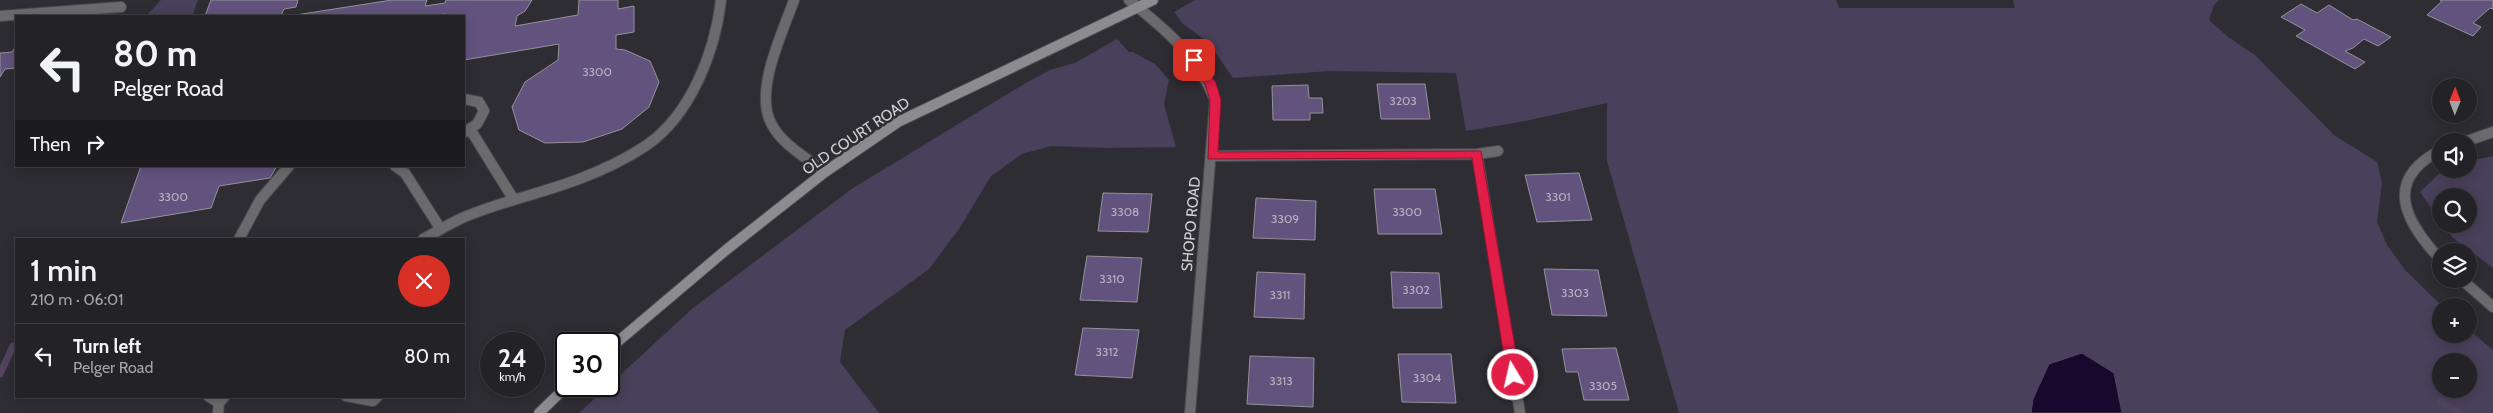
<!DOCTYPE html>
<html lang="en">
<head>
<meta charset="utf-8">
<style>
	body { margin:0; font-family:Cabin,sans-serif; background:#2f2f33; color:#f1f3f6; height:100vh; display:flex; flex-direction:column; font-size:19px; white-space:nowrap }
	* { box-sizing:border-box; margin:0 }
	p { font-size:16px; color:#a3a4a7 }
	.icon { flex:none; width:28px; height:28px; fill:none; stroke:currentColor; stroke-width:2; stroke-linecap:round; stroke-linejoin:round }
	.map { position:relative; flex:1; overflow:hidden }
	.side { position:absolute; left:15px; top:238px; width:450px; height:160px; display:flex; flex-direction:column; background:#232227; border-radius:0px; box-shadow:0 2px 12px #0003,0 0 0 1px #403f44 }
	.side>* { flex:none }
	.top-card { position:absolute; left:15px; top:15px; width:450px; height:152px; border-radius:0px; box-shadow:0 2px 12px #0003,0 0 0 1px #403f44; background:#232227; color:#f1f3f6; overflow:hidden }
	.needle { width:32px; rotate:1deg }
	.fabs { position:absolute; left:2432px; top:78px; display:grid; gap:10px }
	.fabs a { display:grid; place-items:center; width:45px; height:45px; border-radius:50%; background:#232227; box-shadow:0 2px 12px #0003,0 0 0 1px #403f44; font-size:25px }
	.speed { position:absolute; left:480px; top:332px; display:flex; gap:10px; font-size:25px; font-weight:700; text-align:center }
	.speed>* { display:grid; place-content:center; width:65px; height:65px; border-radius:50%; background:#232227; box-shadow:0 2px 12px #0003,0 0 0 1px #403f44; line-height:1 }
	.speed small { font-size:12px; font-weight:400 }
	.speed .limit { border:2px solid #111; border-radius:8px; background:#fff; color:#111 }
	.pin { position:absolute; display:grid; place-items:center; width:42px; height:42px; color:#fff; margin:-21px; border-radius:10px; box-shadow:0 2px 8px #0006 }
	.me { position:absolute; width:55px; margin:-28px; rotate:351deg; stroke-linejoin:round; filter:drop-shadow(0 0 4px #0008) }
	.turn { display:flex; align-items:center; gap:18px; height:105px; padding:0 15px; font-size:22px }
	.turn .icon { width:65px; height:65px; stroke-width:2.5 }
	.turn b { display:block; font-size:35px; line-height:42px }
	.then { display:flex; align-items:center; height:48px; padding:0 15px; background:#0003; gap:10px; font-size:19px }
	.round { display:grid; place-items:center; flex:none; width:52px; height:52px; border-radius:26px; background:#2f2f33 }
	.head { display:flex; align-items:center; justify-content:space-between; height:85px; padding:0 15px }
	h1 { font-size:30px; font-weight:600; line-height:38px }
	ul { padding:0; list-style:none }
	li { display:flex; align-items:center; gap:15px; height:65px; padding:0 15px; border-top:1px solid #403f44 }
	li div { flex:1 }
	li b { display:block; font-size:19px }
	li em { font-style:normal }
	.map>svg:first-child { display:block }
	.green { fill:#49405b; fill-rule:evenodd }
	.water { fill:#18082d; stroke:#50445f }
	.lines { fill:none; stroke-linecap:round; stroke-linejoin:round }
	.stream { stroke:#50445f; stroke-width:7 }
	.building { fill:#62537e; stroke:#94919a }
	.lane-casing { stroke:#4c4a51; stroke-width:12 }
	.street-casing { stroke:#4c4a51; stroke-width:12 }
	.secondary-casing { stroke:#4c4a51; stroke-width:12 }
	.lane { stroke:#6b6a6d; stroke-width:10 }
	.street { stroke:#6b6a6d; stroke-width:10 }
	.secondary { stroke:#8c8b90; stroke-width:10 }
	.route { fill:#e11d48; stroke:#92132f }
	.labels { text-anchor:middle; stroke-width:5; stroke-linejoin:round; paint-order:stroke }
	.number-label { font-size:12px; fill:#b6b1bf }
	.street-label { font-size:15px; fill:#d2d0d5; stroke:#2f2d34 }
</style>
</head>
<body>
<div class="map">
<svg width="2493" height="413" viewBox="0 0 2493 413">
	<rect width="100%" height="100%" fill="#2f2d34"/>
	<!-- green -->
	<path class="green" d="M161,0h37l-6,16h-46z
		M1195,0h641l3,8h176l-2,-8h206l-5,5 -5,15 19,17 27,18 79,80 43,27 5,21 -5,39 10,23 19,26 36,35 -1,28h28v-4l24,20v63h-814l-72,-252v-58l-87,19 -54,9 -10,-58 -126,-2 -97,7 -25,-36 -25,-18 -9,-12zM2441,361h28v28h-28z
		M1117,39l12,13h4l22,12 14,16 -5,24 12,43 -68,1 -57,-2 -29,8 -31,22 -32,53 -30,40 -84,61 -5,32 39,51h-300l114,-105 160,-120 173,-105 24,-13 25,-7z
		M2493,156v112l-40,-30 -10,-14h26v-28h-28v26l-21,-30 24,-23h25v-8z"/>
	<!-- water -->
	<path class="water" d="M2082,353l32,20 8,40h-91l2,-14 16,-35z"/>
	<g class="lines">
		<!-- stream -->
		<path class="stream" d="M0,374l13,-28
			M2440,401l19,12"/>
	</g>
	<!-- building -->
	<path class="building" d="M211,0h87l-2,7 -12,2 -3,7h-76z
		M392,0h35l-2,6 20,-3 1,-3h86l-7,11 -8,5 -2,10 63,-11 1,-15h39v9l16,-3v26l-18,3v14l9,1 25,11 9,21 -10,25 -27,22 -39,13 -38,1 -26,-13 -7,-23 13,-25 33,-22 1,-16 -95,16v-44h-20l1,-2 -14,2h-142z
		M2440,0h53v9l-3,-1 -17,15 8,4 -8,9 -46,-21 15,-14z
		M2301,4l16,9 12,-8 24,15 4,-1 34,18 -13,9 -14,-7 -11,9 -8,3 20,11 -10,7 -59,-33 9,-6 -24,-13z
		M16,46v22l-11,1 -5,8v-24l12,-1z
		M1377,84h48l5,35h-49z
		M1308,85l1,13h13l1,15h-13v7h-37l-1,-34z
		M141,166h136l-7,12 -51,8 -8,22 -90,15z
		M1579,173l13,47 -55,2 -12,-47z
		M1374,189h61l7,45h-64z
		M1103,193l49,1 -4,38 -50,-1z
		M1256,198l60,3 -1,39 -62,-2z
		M1087,256l55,2 -5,44 -57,-2z
		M1544,269l54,1 9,46 -55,-1z
		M1257,272l48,2 -1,45 -50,-2z
		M1391,272l48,1 3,35h-49z
		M1083,328l56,2 -7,48 -57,-3z
		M1616,348l13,52h-45l-6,-28h-12l-4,-23z
		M1398,354h53l5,49 -54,-1z
		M1250,356l64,2 -1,49 -66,-3z"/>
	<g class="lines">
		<defs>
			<path id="lane" d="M464,99l15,3 5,9 -7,13 -12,8
				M470,129l44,71
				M395,166l10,7 35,55
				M239,239l21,-39 29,-34
				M423,239c12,-6 24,-14 37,-20 38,-17 80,-25 119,-40 24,-9 47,-20 68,-34 44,-31 68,-93 74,-145
				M208,396l11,7
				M346,396l27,5 5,-5
				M218,413l1,-10 6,-7"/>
			<path id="street" d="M794,0c-11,32 -40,90 -23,123 10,21 36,35 54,49
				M1129,0c36,29 69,56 86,100l-25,313
				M0,16l121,-9
				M2467,141l26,-9
				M2441,150c-59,30 -36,72 0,110
				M1477,154l43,259
				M1212,156l265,-2 21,-3
				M2461,279l32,28"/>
			<path id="secondary" d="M609,349l117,-99 99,-78 73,-50 255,-122
				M539,413l28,-27"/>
		</defs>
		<!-- lane casing -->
		<use href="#lane" class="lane-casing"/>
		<!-- street casing -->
		<use href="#street" class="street-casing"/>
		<!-- secondary casing -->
		<use href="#secondary" class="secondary-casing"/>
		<!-- lane -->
		<use href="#lane" class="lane"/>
		<!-- street -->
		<use href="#street" class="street"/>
		<!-- secondary -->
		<use href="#secondary" class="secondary"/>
	</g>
	<!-- route -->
	<path class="route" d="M1194,56l4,1 18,26 5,17 -3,52 263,-1 39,224 -2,4h-9l-2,-4 -35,-217 -264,1 2,-59 -5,-16 -16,-24z"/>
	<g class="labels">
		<!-- number labels -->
		<g class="number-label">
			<text x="597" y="76">3300</text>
			<text x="1403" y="105">3203</text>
			<text x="173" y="201">3300</text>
			<text x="1558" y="201">3301</text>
			<text x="1125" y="216">3308</text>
			<text x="1407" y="216">3300</text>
			<text x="1285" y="223">3309</text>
			<text x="1112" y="283">3310</text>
			<text x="1416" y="294">3302</text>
			<text x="1575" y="297">3303</text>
			<text x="1280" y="299">3311</text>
			<text x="1107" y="356">3312</text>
			<text x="1427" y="382">3304</text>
			<text x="1281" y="385">3313</text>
			<text x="1603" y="390">3305</text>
		</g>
		<!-- street labels -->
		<g class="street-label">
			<text transform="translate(856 136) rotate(-34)" y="5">OLD COURT ROAD</text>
			<text transform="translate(1191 224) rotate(-85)" y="5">SHOPO ROAD</text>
		</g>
	</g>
</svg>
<div class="fabs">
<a><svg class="needle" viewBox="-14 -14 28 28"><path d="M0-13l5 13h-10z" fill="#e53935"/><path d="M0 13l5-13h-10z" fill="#a3a4a7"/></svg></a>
<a><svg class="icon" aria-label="sound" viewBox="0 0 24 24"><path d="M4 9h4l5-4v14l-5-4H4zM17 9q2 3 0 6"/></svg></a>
<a><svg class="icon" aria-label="search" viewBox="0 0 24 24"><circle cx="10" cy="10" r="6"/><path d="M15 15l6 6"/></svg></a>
<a><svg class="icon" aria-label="layers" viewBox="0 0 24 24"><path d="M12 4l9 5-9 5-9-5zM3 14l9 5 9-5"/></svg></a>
<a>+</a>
<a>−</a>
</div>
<div class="speed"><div>24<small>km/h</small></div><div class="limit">30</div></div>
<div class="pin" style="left:1194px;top:60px;background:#d93025"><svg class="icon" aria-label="arrive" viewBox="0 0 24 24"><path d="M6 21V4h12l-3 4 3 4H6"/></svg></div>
<svg class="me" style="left:1513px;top:375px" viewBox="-20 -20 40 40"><circle r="17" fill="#e11d48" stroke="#fff" stroke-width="3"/><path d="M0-11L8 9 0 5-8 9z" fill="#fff"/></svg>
<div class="top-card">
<div class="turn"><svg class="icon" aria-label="left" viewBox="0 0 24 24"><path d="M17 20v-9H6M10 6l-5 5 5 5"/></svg><div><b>80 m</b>Pelger Road</div></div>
<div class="then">Then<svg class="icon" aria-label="right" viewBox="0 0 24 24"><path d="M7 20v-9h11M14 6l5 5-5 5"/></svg></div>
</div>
<section class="side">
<div class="head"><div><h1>1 min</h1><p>210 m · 06:01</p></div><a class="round" style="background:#d93025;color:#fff"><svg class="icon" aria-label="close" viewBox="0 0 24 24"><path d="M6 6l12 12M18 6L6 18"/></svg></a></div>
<ul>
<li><svg class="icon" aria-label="left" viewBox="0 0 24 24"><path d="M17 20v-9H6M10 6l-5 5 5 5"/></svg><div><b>Turn left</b><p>Pelger Road</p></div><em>80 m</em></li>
</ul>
</section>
</div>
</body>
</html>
